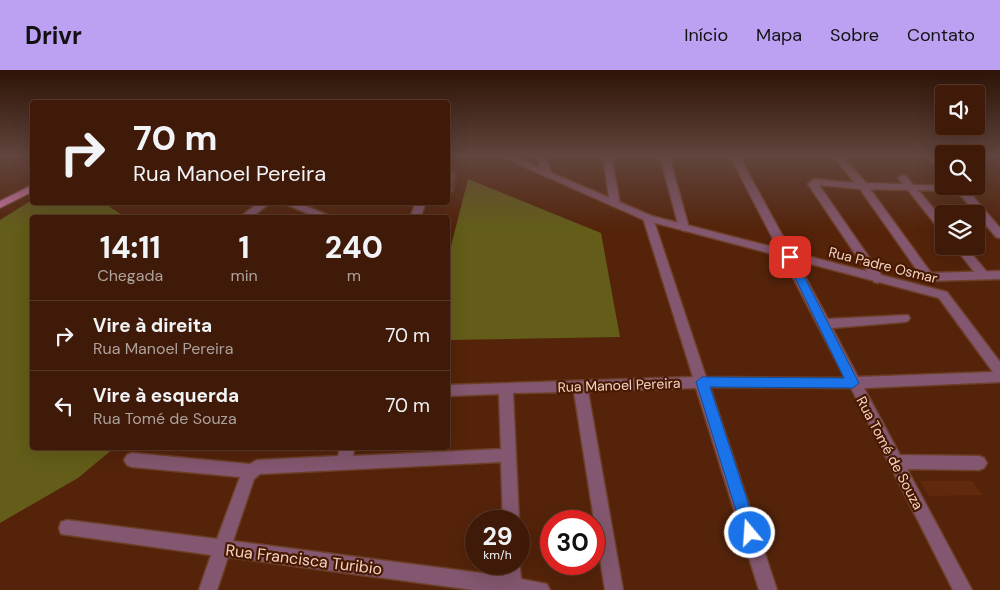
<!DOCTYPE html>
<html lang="pt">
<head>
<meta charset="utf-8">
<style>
	body { margin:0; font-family:"DM Sans",sans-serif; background:#4a2716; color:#f1f3f6; height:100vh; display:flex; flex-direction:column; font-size:19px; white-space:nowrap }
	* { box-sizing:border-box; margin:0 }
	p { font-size:16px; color:#ada19c }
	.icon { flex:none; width:28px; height:28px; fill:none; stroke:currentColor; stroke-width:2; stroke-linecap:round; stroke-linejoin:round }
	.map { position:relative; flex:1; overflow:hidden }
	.drawer { position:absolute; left:30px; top:145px; width:420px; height:235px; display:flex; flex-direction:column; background:#3f1a08; border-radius:5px; box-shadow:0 5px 20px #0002,0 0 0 1px #583829 }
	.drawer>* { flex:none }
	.top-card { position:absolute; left:30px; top:30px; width:420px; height:105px; border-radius:5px; box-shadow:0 5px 20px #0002,0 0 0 1px #583829; background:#3f1a08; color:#f1f3f6; overflow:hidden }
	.buttons { position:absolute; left:935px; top:15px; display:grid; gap:10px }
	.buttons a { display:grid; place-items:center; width:50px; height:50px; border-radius:5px; background:#3f1a08; box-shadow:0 5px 20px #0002,0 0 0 1px #583829; font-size:25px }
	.speed { position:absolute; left:465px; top:440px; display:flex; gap:10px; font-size:25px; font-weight:700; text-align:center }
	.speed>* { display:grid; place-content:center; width:65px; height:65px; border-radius:50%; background:#3f1a08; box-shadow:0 5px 20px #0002,0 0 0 1px #583829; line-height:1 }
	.speed small { font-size:12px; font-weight:400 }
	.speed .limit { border:8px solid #d22; background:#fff; color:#111 }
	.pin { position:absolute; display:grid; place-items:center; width:42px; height:42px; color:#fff; margin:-21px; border-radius:10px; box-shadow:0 2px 8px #0006 }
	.me { position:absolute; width:55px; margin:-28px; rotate:342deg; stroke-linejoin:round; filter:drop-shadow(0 0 4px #0008) }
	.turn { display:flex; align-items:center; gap:18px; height:105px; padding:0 20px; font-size:22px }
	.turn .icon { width:65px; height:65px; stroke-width:2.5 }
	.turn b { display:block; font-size:35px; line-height:42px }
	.eta { display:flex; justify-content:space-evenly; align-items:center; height:85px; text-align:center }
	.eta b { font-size:30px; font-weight:800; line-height:35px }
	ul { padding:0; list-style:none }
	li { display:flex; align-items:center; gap:15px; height:70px; padding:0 20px; border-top:1px solid #583829 }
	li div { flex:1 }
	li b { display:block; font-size:19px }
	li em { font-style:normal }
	header { display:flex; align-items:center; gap:30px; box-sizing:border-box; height:70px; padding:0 25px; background:#bca0f2; color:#111 }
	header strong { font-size:24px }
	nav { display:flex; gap:28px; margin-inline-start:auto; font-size:18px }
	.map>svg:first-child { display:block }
	.built { fill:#622a0d }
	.green { fill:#635d19 }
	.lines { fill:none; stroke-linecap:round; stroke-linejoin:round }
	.minor-casing { stroke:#6d3f28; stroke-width:3 }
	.tertiary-casing { stroke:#6d3f28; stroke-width:3 }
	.primary-casing { stroke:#6d3f28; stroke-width:3 }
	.minor { fill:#83576f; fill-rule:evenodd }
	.tertiary { fill:#83576f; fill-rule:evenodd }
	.primary { fill:#cf77aa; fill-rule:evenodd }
	.wall { fill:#693c28 }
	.shaded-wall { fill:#553120 }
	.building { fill:#7a462e; stroke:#553120 }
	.route { fill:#1a73e8; stroke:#114b97 }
	.labels { text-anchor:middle; stroke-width:4.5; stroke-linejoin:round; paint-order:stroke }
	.street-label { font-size:14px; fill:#f3d4c6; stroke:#481900 }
	.near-street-label { font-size:16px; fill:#f3d4c6; stroke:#481900 }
</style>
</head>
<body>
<header>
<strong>Drivr</strong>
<nav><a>Início</a><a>Mapa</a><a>Sobre</a><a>Contato</a></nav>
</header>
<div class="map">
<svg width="1000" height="520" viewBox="0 0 1000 520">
	<rect width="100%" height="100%" fill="#54230a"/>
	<!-- built -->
	<path class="built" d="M920,411h52l10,14 -53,1z"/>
	<!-- green -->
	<path class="green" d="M468,109l133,54 19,104 -172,3v-82z
		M32,130v2l72,1 21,14 -93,1v230h82l-36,30 -78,45v-303z"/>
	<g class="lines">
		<defs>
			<path id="minor" d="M537,86h9l5,18 -2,2 -3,1 -5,-3z
				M603,86h8l9,48 -2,2h-6l-2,-2z
				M660,86h9l20,72 -1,2 -4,1 -5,-3z
				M730,86h9l89,163 80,-4 2,3 -2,3 -4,1 -72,6 26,49 135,-5 -54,-74 -2,-3 6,-4 4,1 53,70v20l-136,6 36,67 79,1 5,2 3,5 -3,5 -5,2 -72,-1 65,121h-19l-102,-202 -141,-1 67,203h-18l-63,-202 -108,3 35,199h-18l-31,-198 -61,1 6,128v1l-16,-1 -2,-59 -241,12 -6,5 -21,62 271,35 -1,-12h16v-5l2,20 26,5 3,6h-77l-245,-33 -11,33h-18l12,-35 -150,-21 -2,-6 2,-6 6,-2 150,19 23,-62 -108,-10 -5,-2 -3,-5 3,-5 5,-2 118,11 7,-4 81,-4 2,-8h14l-1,8 148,-7 -2,-55 -51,2v-11l245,-8 -50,-159 5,-3 5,3 53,159 139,1z
				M833,86h9l24,27 37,1 -5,-6 5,-3 3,1 7,9 51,1 36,42v10l-4,-1 -39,-46 -39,-1 26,31v10l-4,-1 -32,-40 -38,-1 64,88 -6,4 -4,-1 -64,-91 -41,-4 65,94 -6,4 -4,-1 -66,-98 6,-5 41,4z
				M925,86h9l10,10v9z
				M259,132h12l-20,16h-12z
				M280,132h16l39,16h-16z
				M416,132h10l-6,16h-10z
				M954,176h11l22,26 2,3 -2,3h-8z"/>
			<path id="tertiary" d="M500,86h12l140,60 291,75 6,4 -6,4 -299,-79z
				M1000,201v8l-72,2 -6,-4 6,-4z"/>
			<path id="primary" d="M32,115v7l-32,16v-7z"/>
		</defs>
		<!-- minor casing -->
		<use href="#minor" class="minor-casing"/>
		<!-- tertiary casing -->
		<use href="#tertiary" class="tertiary-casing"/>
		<!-- primary casing -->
		<use href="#primary" class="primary-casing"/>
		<!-- minor -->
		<use href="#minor" class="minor"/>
		<!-- tertiary -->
		<use href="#tertiary" class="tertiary"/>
		<!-- primary -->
		<use href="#primary" class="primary"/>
	</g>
	<!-- wall -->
	<path class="wall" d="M448,100l8,1 1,9 -3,13 -6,-1z"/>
	<!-- shaded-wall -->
	<path class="shaded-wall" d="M456,101l1,9 -3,13v-9z"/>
	<!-- building -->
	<path class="building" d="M448,100l8,1 -2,13 -6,-1z"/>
	<!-- sky -->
	<linearGradient id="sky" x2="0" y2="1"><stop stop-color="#2e1306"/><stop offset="0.54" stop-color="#61453e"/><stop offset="1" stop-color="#61453e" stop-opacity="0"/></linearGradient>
	<rect width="1000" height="159" fill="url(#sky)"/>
	<!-- route -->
	<path class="route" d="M790,183l4,4 65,126 -6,5 -143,-1 48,146 -2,6 -6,2 -5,-2 -2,-6 -47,-151 6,-5 142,1 -59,-121z"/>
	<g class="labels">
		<!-- street labels -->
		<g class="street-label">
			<text transform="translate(883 195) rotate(14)" y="5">Rua Padre Osmar</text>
			<text transform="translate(619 315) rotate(-2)" y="5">Rua Manoel Pereira</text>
			<text transform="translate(890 383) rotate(62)" y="5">Rua Tomé de Souza</text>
		</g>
		<!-- near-street labels -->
		<g class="near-street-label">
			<text transform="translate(304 489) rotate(7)" y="6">Rua Francisca Turibio</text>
		</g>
	</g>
</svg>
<div class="buttons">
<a><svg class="icon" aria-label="sound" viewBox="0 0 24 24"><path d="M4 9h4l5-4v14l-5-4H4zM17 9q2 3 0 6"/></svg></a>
<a><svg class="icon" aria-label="search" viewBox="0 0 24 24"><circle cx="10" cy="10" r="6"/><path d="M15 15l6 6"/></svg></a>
<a><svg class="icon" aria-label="layers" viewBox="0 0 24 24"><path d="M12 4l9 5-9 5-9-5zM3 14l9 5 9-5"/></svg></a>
</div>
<div class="speed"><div>29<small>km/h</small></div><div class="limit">30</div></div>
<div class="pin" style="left:790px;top:187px;background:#d93025"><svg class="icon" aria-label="arrive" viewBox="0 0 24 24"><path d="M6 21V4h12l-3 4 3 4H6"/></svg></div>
<svg class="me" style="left:750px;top:463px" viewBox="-20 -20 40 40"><circle r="17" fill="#1a73e8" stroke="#fff" stroke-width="3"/><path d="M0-11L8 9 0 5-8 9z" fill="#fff"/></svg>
<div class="top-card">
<div class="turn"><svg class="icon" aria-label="right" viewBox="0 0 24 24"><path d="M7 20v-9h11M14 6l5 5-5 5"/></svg><div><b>70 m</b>Rua Manoel Pereira</div></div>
</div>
<section class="drawer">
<div class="eta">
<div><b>14:11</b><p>Chegada</p></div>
<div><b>1</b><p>min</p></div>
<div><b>240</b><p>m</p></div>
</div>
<ul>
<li><svg class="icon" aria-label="right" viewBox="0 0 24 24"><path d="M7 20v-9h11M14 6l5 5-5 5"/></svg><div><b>Vire à direita</b><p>Rua Manoel Pereira</p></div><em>70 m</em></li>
<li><svg class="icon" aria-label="left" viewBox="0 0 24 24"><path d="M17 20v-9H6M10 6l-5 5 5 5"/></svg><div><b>Vire à esquerda</b><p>Rua Tomé de Souza</p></div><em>70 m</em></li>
</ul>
</section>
</div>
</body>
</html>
